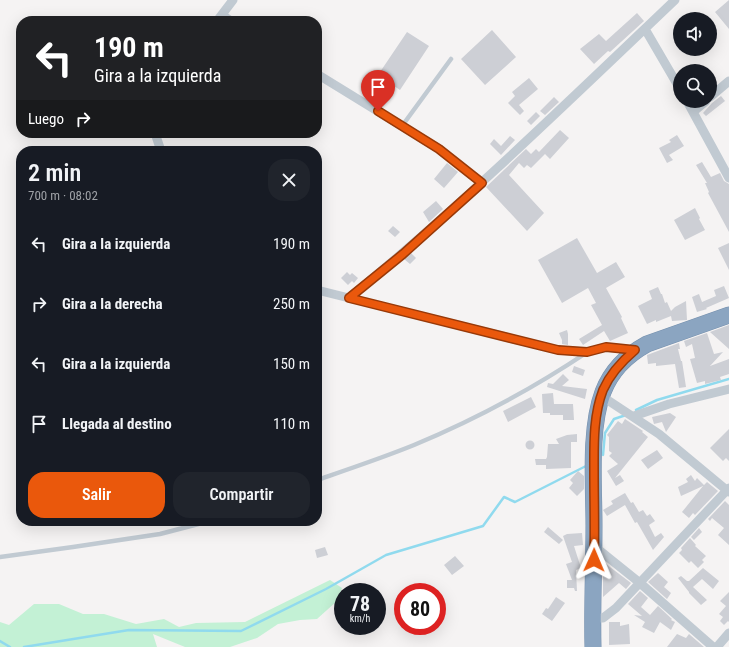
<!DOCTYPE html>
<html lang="es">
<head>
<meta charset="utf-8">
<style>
	body { margin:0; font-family:"Roboto Condensed",sans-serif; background:#20242c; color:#f1f3f6; height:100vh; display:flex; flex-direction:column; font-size:15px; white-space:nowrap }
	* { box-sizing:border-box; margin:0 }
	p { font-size:13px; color:#9ea1a6 }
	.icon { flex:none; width:22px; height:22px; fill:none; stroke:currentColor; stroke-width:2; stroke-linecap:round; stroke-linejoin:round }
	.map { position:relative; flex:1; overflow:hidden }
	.panel { position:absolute; left:16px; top:146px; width:306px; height:380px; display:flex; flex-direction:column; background:#171b24; border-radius:16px; box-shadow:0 4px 16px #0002 }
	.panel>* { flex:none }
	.banner { position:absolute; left:16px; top:16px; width:306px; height:122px; border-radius:16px; box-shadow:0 4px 16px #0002; background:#202124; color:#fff; overflow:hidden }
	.fabs { position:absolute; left:673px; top:12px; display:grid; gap:8px }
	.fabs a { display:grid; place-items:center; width:44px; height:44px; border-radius:50%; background:#171b24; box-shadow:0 4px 16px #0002; font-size:20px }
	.speed { position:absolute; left:334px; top:583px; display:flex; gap:8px; font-size:20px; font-weight:700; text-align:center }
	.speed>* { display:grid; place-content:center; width:52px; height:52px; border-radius:50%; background:#171b24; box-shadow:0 4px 16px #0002; line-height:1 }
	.speed small { font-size:10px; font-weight:400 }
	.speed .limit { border:6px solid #d22; background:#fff; color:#111 }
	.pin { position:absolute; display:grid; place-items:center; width:34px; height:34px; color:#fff; margin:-41px -17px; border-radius:50% 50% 50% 0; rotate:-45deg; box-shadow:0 0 4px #0007 }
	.pin .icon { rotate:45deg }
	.me { position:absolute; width:44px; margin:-22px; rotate:1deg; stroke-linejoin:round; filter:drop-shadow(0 0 3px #0008) }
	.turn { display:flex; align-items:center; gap:14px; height:84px; padding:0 12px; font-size:18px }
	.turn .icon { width:52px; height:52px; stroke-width:2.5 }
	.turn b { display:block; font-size:28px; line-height:34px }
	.then { display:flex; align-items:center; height:38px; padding:0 12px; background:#0003; gap:8px; font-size:15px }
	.round { display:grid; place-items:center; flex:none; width:42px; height:42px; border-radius:16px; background:#20242c }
	.overview { display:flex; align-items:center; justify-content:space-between; height:68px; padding:0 12px }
	h1 { font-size:24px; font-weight:600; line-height:30px }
	.button { display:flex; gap:8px; margin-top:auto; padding:8px 12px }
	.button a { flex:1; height:46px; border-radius:16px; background:#ea580c; color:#fff; font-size:16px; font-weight:600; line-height:46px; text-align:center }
	.button a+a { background:#20242c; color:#f1f3f6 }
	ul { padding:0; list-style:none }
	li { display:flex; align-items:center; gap:12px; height:60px; padding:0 12px }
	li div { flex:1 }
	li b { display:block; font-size:15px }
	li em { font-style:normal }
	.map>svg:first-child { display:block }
	.green { fill:#c3f1d5 }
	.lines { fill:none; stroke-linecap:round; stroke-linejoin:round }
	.stream { stroke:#90daee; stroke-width:2.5 }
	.building { fill:#cdcfd5 }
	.highway-casing { stroke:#7690ad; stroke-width:17 }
	.lane { stroke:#c1cad2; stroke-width:4.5 }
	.street { stroke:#c1cad2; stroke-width:9 }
	.highway { stroke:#8ba5c1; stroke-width:16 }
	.route-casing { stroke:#983908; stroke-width:10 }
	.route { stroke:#ea580c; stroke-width:7 }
</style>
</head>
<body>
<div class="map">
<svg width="729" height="647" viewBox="0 0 729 647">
	<rect width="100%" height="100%" fill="#f5f3f3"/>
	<!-- green -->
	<path class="green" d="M330,580l12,8 -5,13 -20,18 -17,1 -22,4 -21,14 -27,9h-45l-32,-13 4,13h-157v-25l9,3 25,-21h25l24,10h21l32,10 28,-5 15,8 17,-4 49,-1z"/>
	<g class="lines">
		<!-- stream -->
		<path class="stream" d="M636,410l21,-10 72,-21
			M603,455l2,-22 9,-14 12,-4
			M0,641l10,6
			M24,647l105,-17 112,1 85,-42 60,-34 97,-29 21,-29 11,5 71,-36"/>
	</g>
	<!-- building -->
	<path class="building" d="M729,0v29l-14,-17z
		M637,13l7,8 -34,31 -2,-1 -14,13 -14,-15 19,-15 7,7z
		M492,30l24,27 -31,28 -24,-26z
		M407,32l22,14 -29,44 -22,-15z
		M529,78l9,11 -19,16 5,6 -4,4 -12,-12 7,-7 -3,-4z
		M721,96l4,5 -19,15 -3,-3 9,-10z
		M554,97l5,5 -14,13 -5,-4z
		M536,112l4,4 -9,9 -4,-4z
		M560,130l9,8 -19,21 -5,-5 -14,14 -4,-3 -3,3 -5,-5 -10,12 35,38 -17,18 -41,-44 40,-38 5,5 5,-5 3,3z
		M677,135l7,11 -15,9 4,5 -6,3 -8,-15 12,-6 -2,-2z
		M510,136l5,4 -14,15 -11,-11 4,-5 7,7z
		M702,162l9,15 9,-4 4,8 5,3v48l-21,-39 1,-1 -4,-9h2l-11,-18z
		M447,163l11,9 -14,16 -10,-9z
		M436,201l7,8 -14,13 -6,-10z
		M695,208l5,10 -1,1 6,11 -20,10 -11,-20z
		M393,226l7,6 -5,5 -7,-6z
		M577,238l20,35 19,-11 9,15 -19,11 16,29 -1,1 7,15 -18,8 -6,-10 -21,14 -4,-6 23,-14 -11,-20 5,-2 -8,-15 -26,15 -24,-43z
		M729,243v27l-11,-22z
		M411,253l5,5 -6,6 -6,-5z
		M347,272l3,3 2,-2 6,5 -4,5 -2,-2 -4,4 -7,-7z
		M724,286l5,12 -23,10 1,1 -10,3 -5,-15 7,-3 3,8 14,-6 -2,-6z
		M658,287l3,7h1l3,9 2,-1 4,9 4,-4 11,-6 1,19 -15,1 -1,-5 -15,6v-2l-9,4 -9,-18 14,-7 -3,-8z
		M729,325v24l-19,-17z
		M567,330l1,4v11l-6,-1v-4l-3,-7z
		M707,333l7,21 9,-2 -13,14 19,-7v15l-9,3 1,3 -16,4v-3l-8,2 -7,-24 5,-1 -3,-14 -6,3 -2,-6z
		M679,343l1,6h-2l3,12h1l4,26 -7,1 -4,-24 -19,2v-3l-8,1 -1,-9z
		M574,366l11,4 -2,6 -11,-4z
		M563,374l6,6 -7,6 25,3 -2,10 -38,-12 1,-4 5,1z
		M553,393l1,11h19l1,16h-11v-5h-13v-2h-7l-1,-19z
		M531,397l5,10 -28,15 -5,-11z
		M670,413l6,4 -10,15 -4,-10 -8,2 -2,-7z
		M625,419l18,12 -1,1 6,5 -33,41 5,-3 4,6 -8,5 -9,-15 11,-7 -9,-8 3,-3 -3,-2v-14l-2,-2 11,-14 4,3z
		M729,429v32l-3,-3 -3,3 -13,-13z
		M577,434v8h-6v26l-25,1v-4h-10l-1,-6h11l1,-2 1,-13h11l-3,-5 11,-4z
		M525.5 445a4.5 4.5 0 1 1 9 0a4.5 4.5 0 1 1-9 0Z
		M657,450l6,8 -15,11 -7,-9z
		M578,471l6,5v13l-7,7 -8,-8 4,-5 -3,-3z
		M691,475l4,6 2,-3 7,7 3,-3 11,9 -23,24 -2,-2 -4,5 -7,-6 21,-26 -22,10 -3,-9 10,-5 -2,-3z
		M625,493l6,10 2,-1 6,10 4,-2 4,6 3,-2 5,7 -6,4 6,12 6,-4 3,4 -11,13 -16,-28 -2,1 -10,-18 -18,11 -4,-6 10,-6 -2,-3z
		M725,501l4,4v40l-11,-10 6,-7 -12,-10 -2,3 -2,-2z
		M548,527l15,13 -4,4 -15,-12z
		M699,528l3,4 -8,8 -3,-3z
		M582,533l1,12 -9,1 7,22 -5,2 1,21h-2l-1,-3h-7v-8h5l-6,-16 6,-2 -9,-26 4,-2z
		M690,538l6,7 -1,1 11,10 -4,4 2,2 -6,6 -7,-7 -2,2 -10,-10 3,-3 -1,-2z
		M325,547l3,8 -11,3 -2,-8z
		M455,556l9,10 -12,9 -8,-10z
		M603,564h3l25,19 -5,6 -7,-6 -16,14z
		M703,568l16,13 -6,8 -11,-10 -9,8 14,13 -6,5 -12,-12v-1l-11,-14 3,-2 6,5h2z
		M658,573l10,9 -4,5 7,6 -4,6 -19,-17z
		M640,591l8,7 -7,9 9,8 8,-9 14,13 -1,1 4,2 -4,8 -11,-8 -6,11 -12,-6 3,-5 -11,-7 8,1 -14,-12z
		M729,592v30l-1,-1 -4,4 -4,-4 3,-4 -4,-3 7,-8 -6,-5z
		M556,597l9,6 -13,18 -10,-7 4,-6 2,1z
		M609,622h11v4l9,-2 1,20 -21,1z
		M677,634l9,4 3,-4 15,13h-37z"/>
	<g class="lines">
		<defs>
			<path id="highway" d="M593,647c-1,-41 1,-81 1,-122 0,-39 -5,-96 9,-133 8,-21 24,-37 44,-48l82,-29"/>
		</defs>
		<!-- highway casing -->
		<use href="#highway" class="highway-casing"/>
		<!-- lane -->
		<path class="lane" d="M402,126l49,-67
			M317,480c32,-11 65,-22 97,-35 60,-25 118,-56 172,-92
			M0,557l73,-10 87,-13 50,-13"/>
		<!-- street -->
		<path class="street" d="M222,15l9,6
			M217,21l16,-21
			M645,29l35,60
			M317,74l122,75 43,34
			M710,97l19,-16
			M687,101l6,11
			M706,101l-13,11 36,66
			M155,133l6,18
			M317,290l32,8
			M635,350l-29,-3 -19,5 -29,-2 -209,-52c114,-94 219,-196 326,-298
			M601,398l8,3 50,33 70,58
			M634,416l35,-12 60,-15
			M594,546l46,37 73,64
			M592,618h11l13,-10 113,-120
			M717,647l12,-14"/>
		<!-- highway -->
		<use href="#highway" class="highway"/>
	</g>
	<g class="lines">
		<defs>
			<path id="route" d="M378,111l61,38 43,34 -79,71 -54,44 209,52 29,2 19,-5 29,3c-13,11 -25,24 -32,40 -10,26 -9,55 -9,82 0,29 1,59 0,88"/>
		</defs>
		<!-- route casing -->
		<use href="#route" class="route-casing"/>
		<!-- route -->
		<use href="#route" class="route"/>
	</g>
</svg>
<div class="fabs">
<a><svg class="icon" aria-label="sound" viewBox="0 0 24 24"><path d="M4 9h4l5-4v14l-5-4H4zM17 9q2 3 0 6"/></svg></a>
<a><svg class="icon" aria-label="search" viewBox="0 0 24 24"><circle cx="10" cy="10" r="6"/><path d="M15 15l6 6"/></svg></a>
</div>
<div class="speed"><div>78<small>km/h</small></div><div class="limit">80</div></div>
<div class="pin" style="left:378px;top:111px;background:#d93025"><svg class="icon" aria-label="arrive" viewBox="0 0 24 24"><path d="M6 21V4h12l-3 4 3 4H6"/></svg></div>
<svg class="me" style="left:594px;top:560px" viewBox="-20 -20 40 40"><path d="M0-17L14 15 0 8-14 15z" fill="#ea580c" stroke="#fff" stroke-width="4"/></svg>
<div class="banner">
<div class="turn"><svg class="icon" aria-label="left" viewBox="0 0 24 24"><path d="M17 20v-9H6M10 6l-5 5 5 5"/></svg><div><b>190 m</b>Gira a la izquierda</div></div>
<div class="then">Luego<svg class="icon" aria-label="right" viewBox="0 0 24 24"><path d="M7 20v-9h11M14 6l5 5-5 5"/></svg></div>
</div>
<section class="panel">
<div class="overview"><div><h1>2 min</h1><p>700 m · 08:02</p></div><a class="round"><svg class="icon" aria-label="close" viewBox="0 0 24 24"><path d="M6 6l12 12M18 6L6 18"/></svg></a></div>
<ul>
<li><svg class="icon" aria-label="left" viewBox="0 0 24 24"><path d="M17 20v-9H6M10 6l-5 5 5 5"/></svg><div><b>Gira a la izquierda</b></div><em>190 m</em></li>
<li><svg class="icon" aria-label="right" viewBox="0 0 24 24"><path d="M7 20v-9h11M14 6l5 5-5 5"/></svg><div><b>Gira a la derecha</b></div><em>250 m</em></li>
<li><svg class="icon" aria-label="left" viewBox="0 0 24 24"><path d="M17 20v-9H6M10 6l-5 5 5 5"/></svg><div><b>Gira a la izquierda</b></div><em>150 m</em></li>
<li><svg class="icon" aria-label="arrive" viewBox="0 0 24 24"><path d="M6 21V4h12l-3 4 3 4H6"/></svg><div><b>Llegada al destino</b></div><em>110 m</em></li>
</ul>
<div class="button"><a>Salir</a><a>Compartir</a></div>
</section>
</div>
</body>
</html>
